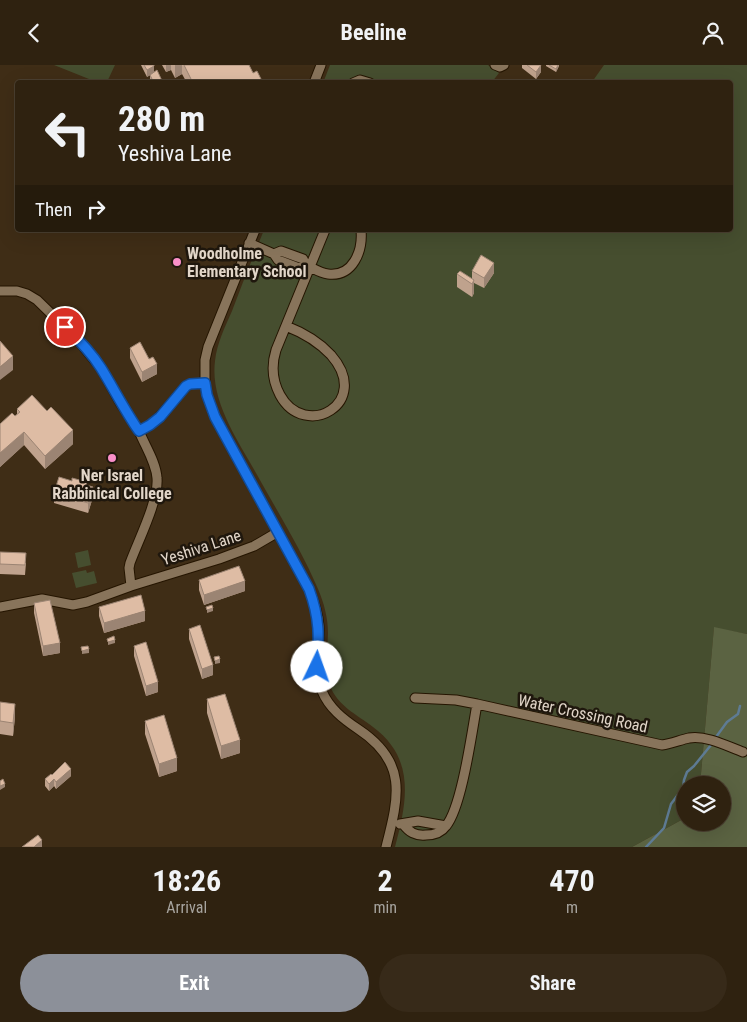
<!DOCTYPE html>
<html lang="en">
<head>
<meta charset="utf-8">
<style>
	body { margin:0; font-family:"Roboto Condensed",sans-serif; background:#372a19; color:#f1f3f6; height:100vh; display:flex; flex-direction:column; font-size:19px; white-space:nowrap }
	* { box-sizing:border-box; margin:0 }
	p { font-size:16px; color:#a7a49f }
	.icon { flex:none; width:28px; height:28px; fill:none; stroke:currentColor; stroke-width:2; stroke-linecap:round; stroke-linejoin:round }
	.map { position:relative; height:782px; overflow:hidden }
	.sheet { display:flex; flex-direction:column; background:#2f2210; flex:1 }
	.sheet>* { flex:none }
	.banner { position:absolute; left:15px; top:15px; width:718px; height:152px; border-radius:5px; box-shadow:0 5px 20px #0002,0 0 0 1px #4a3f30; background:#2f2210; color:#f1f3f6; overflow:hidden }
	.fabs { position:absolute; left:676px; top:711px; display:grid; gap:10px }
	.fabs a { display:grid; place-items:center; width:55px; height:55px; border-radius:50%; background:#2f2210; box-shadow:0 5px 20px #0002,0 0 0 1px #4a3f30; font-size:25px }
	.pin { position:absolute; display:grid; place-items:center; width:42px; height:42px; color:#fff; margin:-21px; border:2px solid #fff; border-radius:50%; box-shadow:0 1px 5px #0007 }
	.me { position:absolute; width:55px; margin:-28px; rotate:3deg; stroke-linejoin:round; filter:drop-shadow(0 0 4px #0008) }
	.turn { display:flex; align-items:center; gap:18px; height:105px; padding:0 20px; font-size:22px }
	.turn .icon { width:65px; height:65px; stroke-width:2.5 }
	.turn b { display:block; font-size:35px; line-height:42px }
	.then { display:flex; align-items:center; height:48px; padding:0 20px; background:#0003; gap:10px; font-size:19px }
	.eta { display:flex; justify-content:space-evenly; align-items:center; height:85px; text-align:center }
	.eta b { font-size:30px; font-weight:700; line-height:35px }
	.action { display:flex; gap:10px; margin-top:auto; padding:10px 20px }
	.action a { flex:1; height:58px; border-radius:30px; background:#8c9099; color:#fff; font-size:20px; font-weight:700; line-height:58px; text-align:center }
	.action a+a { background:#372a19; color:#f1f3f6 }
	header { display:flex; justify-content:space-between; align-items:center; height:65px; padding:0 20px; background:#2f2210; font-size:22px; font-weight:700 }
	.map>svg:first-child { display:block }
	.green { fill:#464e2f }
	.forest { fill:#5b6342 }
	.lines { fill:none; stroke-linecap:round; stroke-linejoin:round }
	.stream { stroke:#5e7b94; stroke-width:2.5 }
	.street-casing { stroke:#251500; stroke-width:11 }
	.street { stroke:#88745b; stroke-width:9 }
	.wall { fill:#bfa28d }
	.shaded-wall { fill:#9b8473 }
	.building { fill:#debca4; stroke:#9b8473 }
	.route-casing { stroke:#114b97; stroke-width:12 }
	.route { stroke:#1a73e8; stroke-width:9 }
	.poi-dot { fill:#fa8fc8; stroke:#1f170d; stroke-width:2 }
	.labels { text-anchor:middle; stroke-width:5; stroke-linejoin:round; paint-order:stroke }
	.poi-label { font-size:16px; font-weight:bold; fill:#e2d6c9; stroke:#1f170d; text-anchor:start }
	.street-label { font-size:16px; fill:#e2d6c9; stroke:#1f170d }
</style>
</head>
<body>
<header><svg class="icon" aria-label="back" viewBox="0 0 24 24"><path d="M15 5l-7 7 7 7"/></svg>Beeline<svg class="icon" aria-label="person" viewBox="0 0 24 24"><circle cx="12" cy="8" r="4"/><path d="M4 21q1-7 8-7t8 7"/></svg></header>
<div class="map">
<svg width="747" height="782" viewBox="0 0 747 782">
	<rect width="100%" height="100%" fill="#3f2d16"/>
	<!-- green -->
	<path class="green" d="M54,0h61l-8,17 -8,1z
		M330,0h158l11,8 -7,9 -169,1z
		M604,0h143v569l-33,-6 -14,157h-15v33l-53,29h-237c12,-45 21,-88 -22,-120 -17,-13 -35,-21 -43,-41 -8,-17 -2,-36 -2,-53 0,-15 -4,-30 -10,-44 -17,-40 -41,-78 -62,-116 -19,-34 -46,-72 -41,-112 2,-18 10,-34 17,-50 10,-27 21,-54 32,-81h466v-147l-138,-1z
		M88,485l3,15 -13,3 -3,-15z
		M86,505l1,3 7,-2 3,12 -21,5 -4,-15z"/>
	<!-- forest -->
	<path class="forest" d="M714,562l33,7v213h-115l53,-29v5h37v-38h-22z"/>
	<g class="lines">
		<!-- stream -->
		<path class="stream" d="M716,672l11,-15 11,-8 2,-8
			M646,782l18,-19 7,-24 12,-16 1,-8 3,-8 7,-6 17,-21"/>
		<defs>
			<path id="street" d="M495,0l5,2 4,-2
				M314,18l7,-18
				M353,18l7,-3 10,3
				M255,165l-47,117 -3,13v23l2,12 8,22 94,172c5,12 9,24 10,37 1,22 -5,44 3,65 7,17 21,28 36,38 50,33 41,67 28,118
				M249,178l25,11 4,6 21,8 7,-3
				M274,189l7,-3 22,8 3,6c7,3 14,8 22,9 25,3 35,-23 33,-44
				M0,226h17l10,3 10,6 40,39 24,29 20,36 18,27
				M286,261c18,7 32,15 45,29 42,48 -26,86 -51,40 -8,-15 -9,-29 -4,-45l49,-120
				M131,521l-2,-18 1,-5c8,-22 29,-63 27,-85 -1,-16 -12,-32 -18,-47l11,-6 10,-9 26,-30 4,-2 15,-1
				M0,542l42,-8 31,6 14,-3 44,-16 88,-27 35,-13 24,-14
				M415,633l41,2 21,4 185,41c9,-1 18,-5 27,-7 17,-3 38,8 54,14
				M400,759l18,-3 28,5
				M403,759c6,8 12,12 23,11 8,0 15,-2 20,-9 16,-19 26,-95 31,-122"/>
		</defs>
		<!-- street casing -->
		<use href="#street" class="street-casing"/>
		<!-- street -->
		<use href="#street" class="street"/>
	</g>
	<!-- wall -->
	<path class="wall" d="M141,0h13v7l9,11h-13v-8l-3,2z
		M162,0h87l4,8 10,10h-76l-5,-9 -7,4 -4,-8 -5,2z
		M522,0h19v7l-5,7 -14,-11z
		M546,0h13v1l-3,6 -10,-6z
		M472,206l22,2 -10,15 -10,-5v10l-2,4 -15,-10v-13l15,5z
		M130,283l27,26 -15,8 -12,-24z
		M17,344l56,35 -28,25 -21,-24 -24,22v-43l17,-9z
		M87,420l6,12 -5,16 -34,-10v-10z
		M0,487l26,11 -1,12 -25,-1z
		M199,515l46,11 -41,14 -5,-15z
		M34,538l26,50 -17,3 -9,-43z
		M99,542l46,14 -41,12 -5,-17z
		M189,564l24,46 -11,4 -13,-40z
		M134,581l24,46 -12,4 -12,-40z
		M207,634l33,54 -19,6 -14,-46z
		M0,637l15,15 -2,19 -13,-2z
		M145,656l32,50 -18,6 -14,-43z
		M52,710l19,1 -15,13 -2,-3 -5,5 -4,-5v-7z"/>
	<!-- shaded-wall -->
	<path class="shaded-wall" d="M166,0h5v5l-5,2z
		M175,0h7v9l-7,4z
		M541,0v7l-5,7v-7z
		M558,0l1,1 -3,6v-3z
		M154,1v7l-7,4v-7z
		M494,198v10l-10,15v-10z
		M474,215v13l-2,4v-13z
		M13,291v14l-13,10v-13z
		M157,299v10l-15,8v-10z
		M73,365v14l-28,25v-13z
		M24,367v13l-24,22v-14z
		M93,422v10l-5,16v-10z
		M245,516v10l-41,14v-10z
		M213,543v3l-6,2v-3z
		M145,546v10l-41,12v-10z
		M115,575v3l-7,2v-3z
		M60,578v10l-17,3v-10z
		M89,584v4l-7,1v-3z
		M220,594v4l-5,1v-3z
		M213,600v10l-11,4v-10z
		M158,617v10l-12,4v-10z
		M15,639v13l-2,19v-13z
		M240,675v13l-19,6v-13z
		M177,693v13l-18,6v-13z
		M71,704v7l-15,13v-7z
		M54,714v7l-5,5v-7z
		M5,719v3l-5,3v-4z
		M42,775v7h-8z"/>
	<!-- building -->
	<path class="building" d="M144,0h10v1l-7,4z
		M184,0h65l4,8 4,-2 6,12h-70z
		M527,0h14l-5,7z
		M549,0h9l-2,4z
		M157,5l6,13h-9l-4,-8z
		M176,15l2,3h-7z
		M481,190l13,8 -10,15 -12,-7z
		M460,206l14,9 -2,4 -15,-10z
		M0,276l13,15 -13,11z
		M140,277l9,17 4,-2 4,7 -15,8 -12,-24z
		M32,330l15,16 4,-4 22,23 -28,26 -21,-24 -24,21v-29l12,-11 3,3 5,-4 -3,-3z
		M59,412l13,4v-3l15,4 -1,3 7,2 -5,16 -34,-10z
		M0,487l26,1 -1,12 -25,-1z
		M239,501l6,15 -41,14 -5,-15z
		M141,530l4,16 -41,12 -5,-16z
		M50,535l10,43 -17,3 -9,-43z
		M212,540l1,3 -6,2 -1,-3z
		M200,560l13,40 -11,4 -13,-40z
		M114,571l1,4 -7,2 -1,-3z
		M146,577l12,40 -12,4 -12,-40z
		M88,581l1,3 -7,2 -1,-4z
		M219,591l1,3 -5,2 -1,-4z
		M225,629l15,46 -19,6 -14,-47z
		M0,637l15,2 -2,19 -13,-2z
		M164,650l13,43 -18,6 -14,-43z
		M65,697l6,7 -15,13 -2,-3 -5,5 -4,-5 6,-5 1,1z
		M3,714l2,5 -5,2v-5z
		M38,770l4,5 -8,7h-12z"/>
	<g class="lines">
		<defs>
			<path id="route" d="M65,262c13,12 26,25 36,41 13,21 24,43 38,63l11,-6 10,-8 26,-31 4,-2 15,-1 2,12 8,22 94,172c11,30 10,48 8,78"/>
		</defs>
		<!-- route casing -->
		<use href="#route" class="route-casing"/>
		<!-- route -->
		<use href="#route" class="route"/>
	</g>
	<!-- markers -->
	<g class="poi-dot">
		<circle cx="177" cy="197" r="5"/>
		<circle cx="112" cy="393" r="5"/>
	</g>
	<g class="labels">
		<!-- poi labels -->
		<g class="poi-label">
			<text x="187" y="194">Woodholme<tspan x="187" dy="18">Elementary School</tspan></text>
			<text x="112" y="416" text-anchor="middle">Ner Israel<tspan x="112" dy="18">Rabbinical College</tspan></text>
		</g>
		<!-- street labels -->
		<g class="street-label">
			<text transform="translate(201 482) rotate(-18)" y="6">Yeshiva Lane</text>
			<text transform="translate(583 648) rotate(12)" y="6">Water Crossing Road</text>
		</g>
	</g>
</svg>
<div class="fabs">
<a><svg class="icon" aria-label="layers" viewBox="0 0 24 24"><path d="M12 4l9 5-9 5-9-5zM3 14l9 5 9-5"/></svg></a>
</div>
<div class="pin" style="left:65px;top:262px;background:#d93025"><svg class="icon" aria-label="arrive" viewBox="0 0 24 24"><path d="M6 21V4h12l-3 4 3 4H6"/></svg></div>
<svg class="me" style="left:317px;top:602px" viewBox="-20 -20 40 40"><circle r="19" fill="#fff"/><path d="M0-13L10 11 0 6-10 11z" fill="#1a73e8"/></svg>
<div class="banner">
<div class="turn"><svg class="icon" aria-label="left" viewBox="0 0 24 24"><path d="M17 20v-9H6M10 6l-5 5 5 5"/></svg><div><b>280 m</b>Yeshiva Lane</div></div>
<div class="then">Then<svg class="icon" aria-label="right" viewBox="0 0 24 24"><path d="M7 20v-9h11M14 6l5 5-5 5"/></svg></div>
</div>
</div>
<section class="sheet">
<div class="eta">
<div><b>18:26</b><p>Arrival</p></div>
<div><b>2</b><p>min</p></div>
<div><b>470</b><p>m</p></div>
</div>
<div class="action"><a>Exit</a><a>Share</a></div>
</section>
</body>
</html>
